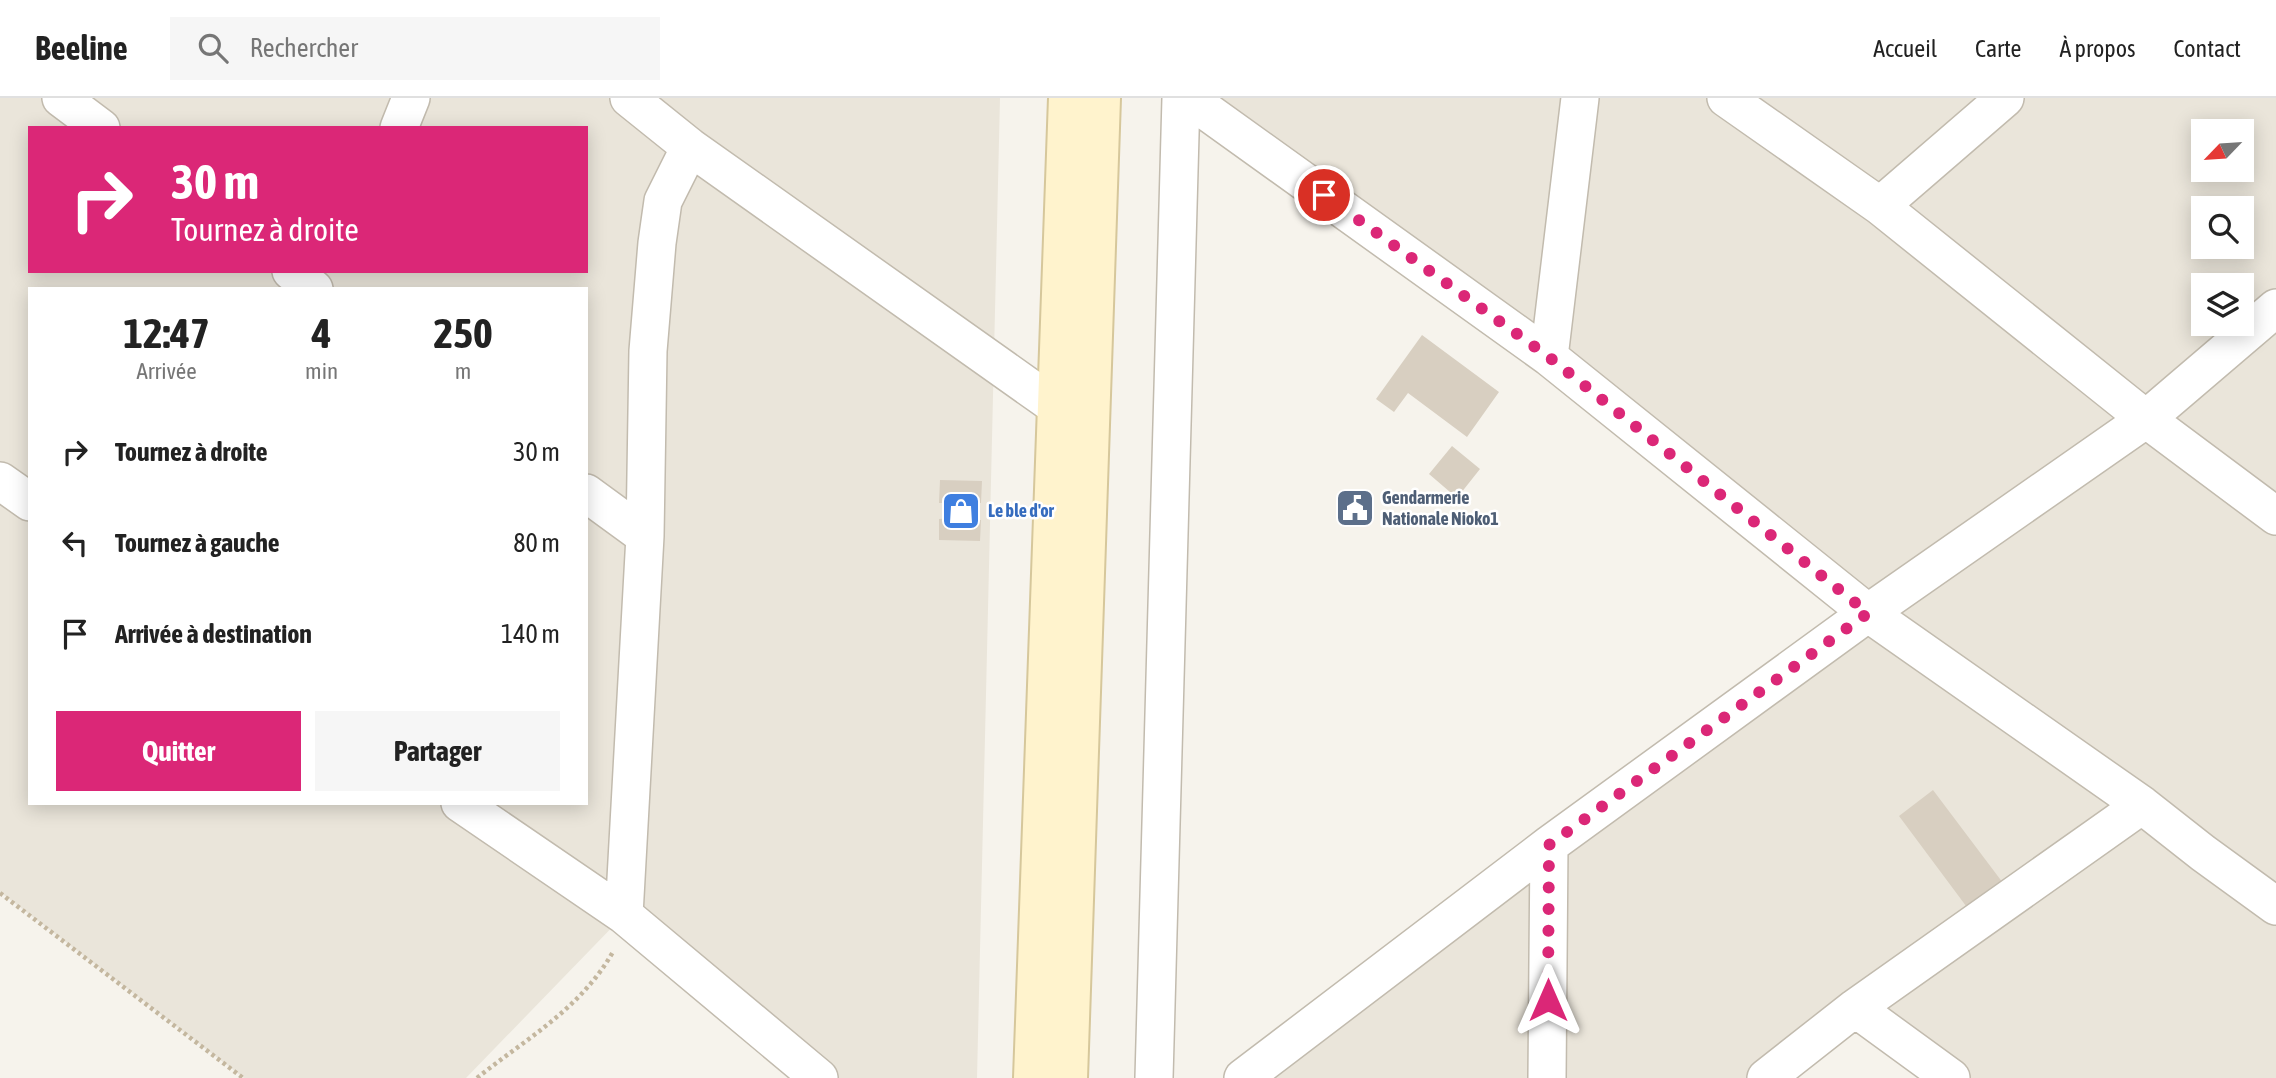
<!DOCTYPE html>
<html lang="fr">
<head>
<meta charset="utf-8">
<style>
	body { margin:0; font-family:"Asap Condensed",sans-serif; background:#f6f6f6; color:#222; height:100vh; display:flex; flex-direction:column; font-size:26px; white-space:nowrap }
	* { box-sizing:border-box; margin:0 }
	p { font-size:23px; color:#767676 }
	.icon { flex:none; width:38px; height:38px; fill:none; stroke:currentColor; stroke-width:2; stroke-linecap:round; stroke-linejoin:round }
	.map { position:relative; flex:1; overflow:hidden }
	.panel { position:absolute; left:28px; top:189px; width:560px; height:518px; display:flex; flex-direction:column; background:#fff; border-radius:0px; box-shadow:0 4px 18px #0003 }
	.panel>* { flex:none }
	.banner { position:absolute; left:28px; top:28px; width:560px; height:147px; border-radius:0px; box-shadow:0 4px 18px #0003; background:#db2777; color:#fff; overflow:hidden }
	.needle { width:46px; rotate:245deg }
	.controls { position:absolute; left:2191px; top:21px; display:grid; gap:14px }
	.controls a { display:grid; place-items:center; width:63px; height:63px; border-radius:0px; background:#fff; box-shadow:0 4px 18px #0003; font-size:35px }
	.pin { position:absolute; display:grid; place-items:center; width:60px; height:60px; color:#fff; margin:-30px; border:4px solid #fff; border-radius:50%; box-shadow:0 2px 7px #0007 }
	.me { position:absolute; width:77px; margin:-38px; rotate:0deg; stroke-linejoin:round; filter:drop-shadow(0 0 5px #0008) }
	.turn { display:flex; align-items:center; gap:24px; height:147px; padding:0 28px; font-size:32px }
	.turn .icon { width:91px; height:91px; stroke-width:2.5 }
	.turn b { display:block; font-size:49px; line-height:60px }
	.eta { display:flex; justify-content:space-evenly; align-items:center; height:119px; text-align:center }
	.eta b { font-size:42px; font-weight:700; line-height:49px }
	.cta { display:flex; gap:14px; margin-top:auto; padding:14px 28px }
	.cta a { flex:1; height:80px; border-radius:0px; background:#db2777; color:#fff; font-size:28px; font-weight:700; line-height:80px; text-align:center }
	.cta a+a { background:#f6f6f6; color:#222 }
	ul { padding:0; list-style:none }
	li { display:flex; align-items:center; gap:21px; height:91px; padding:0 28px }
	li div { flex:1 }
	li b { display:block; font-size:26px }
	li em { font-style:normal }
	header { display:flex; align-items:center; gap:42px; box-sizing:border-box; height:98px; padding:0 35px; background:#fff; border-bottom:2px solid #e0e0e0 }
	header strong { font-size:33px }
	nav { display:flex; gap:38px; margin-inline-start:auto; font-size:24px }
	.search { width:490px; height:63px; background:#f6f6f6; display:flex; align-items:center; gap:18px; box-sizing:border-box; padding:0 24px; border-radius:0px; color:#767676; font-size:26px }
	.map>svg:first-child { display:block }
	.residential { fill:#eae5da; fill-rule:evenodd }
	.building { fill:#d8cfc1 }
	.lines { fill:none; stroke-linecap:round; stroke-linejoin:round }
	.street-casing { stroke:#c2bbae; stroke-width:40 }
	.secondary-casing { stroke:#d6c79b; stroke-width:42 }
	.path { stroke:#c4b79f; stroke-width:4.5; stroke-dasharray:3.5 3.5; stroke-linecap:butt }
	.street { stroke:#fff; stroke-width:37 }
	.secondary { stroke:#fff3cd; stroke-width:38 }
	.route { stroke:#db2777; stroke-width:12; stroke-dasharray:0 21.6 }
	.labels { text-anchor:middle; stroke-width:5; stroke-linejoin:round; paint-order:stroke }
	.service-label { font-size:18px; font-weight:bold; fill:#4e5e75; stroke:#fff; text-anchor:start }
	.shop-label { font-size:18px; font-weight:bold; fill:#366cbe; stroke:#fff; text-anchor:start }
</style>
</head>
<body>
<header>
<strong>Beeline</strong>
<div class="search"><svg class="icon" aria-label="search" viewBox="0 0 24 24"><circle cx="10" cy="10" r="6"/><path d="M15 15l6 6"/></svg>Rechercher</div>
<nav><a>Accueil</a><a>Carte</a><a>À propos</a><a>Contact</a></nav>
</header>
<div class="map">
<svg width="2276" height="980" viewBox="0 0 2276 980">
	<rect width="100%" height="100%" fill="#f6f3ec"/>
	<!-- residential -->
	<path class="residential" d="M0,0h1000l-23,980h-162l-191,-163 -158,163h-222l-244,-186zM30,30h556v143h-556zM30,191h556v514h-556z
		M1195,0h1081v980h-322l-88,-68 -86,68h-534l633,-469zM2203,33h39v39h-39zM2203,110h39v39h-39zM2203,187h39v39h-39z"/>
	<!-- building -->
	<path class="building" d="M1422,237l77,57 -32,45 -59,-44 -14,19 -18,-13z
		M1452,348l28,23 -23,29 -28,-24z
		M940,382l42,1 -1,22 -11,-1v18h11l-1,21 -41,-1v-21l12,-1v-15h-12z
		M1933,692l70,93 -34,27 -70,-94z"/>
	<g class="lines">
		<defs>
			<path id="street" d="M61,0l40,30
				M629,0l61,49 367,260
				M1188,0l361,259 319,256 274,192 61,48 73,53
				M1726,0l154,108 266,213 130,97
				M399,30l12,-30
				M1880,108l125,-108
				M291,173l23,18
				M1549,259l31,-259
				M0,383l30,21
				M586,395l59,43
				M460,705l164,112 195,163
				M624,817l21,-379 3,-185 9,-108 6,-42 27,-54
				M1855,910l96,70
				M1154,980l27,-980
				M1243,980l306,-233 319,-232 278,-194 130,-111
				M1547,980l2,-233
				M1766,980l89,-70 287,-203"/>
			<path id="secondary" d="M1033,980l35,-980
				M1068,980l33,-980"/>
		</defs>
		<!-- street casing -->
		<use href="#street" class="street-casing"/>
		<!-- secondary casing -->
		<use href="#secondary" class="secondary-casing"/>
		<!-- path -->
		<path class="path" d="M0,795l243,185
			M477,980c50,-40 105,-70 137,-128"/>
		<!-- street -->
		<use href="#street" class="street"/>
		<!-- secondary -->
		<use href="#secondary" class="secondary"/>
	</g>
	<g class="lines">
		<!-- route -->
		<path class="route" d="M1324,97l225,162 319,256 -319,232 -1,155"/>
	</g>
	<!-- icons -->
	<defs>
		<symbol id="civic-square" viewBox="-11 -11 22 22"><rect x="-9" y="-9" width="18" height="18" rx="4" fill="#5c6f8a" stroke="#fff"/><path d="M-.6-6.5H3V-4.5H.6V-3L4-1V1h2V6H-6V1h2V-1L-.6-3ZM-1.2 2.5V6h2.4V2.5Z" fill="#fff"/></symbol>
		<symbol id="shop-square" viewBox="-11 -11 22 22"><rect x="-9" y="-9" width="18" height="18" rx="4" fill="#3f7fe0" stroke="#fff"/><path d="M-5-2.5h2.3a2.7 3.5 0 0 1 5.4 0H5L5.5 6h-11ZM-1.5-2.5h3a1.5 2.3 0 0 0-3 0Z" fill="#fff"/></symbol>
	</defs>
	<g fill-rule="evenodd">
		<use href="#civic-square" x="1333" y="388" width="44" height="44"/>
		<use href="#shop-square" x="939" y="391" width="44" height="44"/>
	</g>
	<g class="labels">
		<!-- service labels -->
		<g class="service-label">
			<text x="1382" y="406">Gendarmerie<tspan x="1382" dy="21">Nationale Nioko1</tspan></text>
		</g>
		<!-- shop labels -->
		<g class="shop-label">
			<text x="988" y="419">Le ble d'or</text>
		</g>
	</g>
</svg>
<div class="controls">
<a><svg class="needle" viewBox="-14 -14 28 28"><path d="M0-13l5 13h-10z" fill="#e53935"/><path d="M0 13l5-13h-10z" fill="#767676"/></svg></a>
<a><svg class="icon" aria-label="search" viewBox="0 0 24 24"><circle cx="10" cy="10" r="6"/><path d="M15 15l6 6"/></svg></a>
<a><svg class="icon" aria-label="layers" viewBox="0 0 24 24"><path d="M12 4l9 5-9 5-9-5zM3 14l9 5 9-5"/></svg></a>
</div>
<div class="pin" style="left:1324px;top:97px;background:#d93025"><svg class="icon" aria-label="arrive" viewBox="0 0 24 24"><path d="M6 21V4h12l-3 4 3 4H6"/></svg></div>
<svg class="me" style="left:1548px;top:902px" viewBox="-20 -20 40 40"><path d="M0-17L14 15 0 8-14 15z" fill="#db2777" stroke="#fff" stroke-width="4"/></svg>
<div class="banner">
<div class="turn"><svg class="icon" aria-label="right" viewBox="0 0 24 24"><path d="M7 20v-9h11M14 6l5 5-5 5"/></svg><div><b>30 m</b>Tournez à droite</div></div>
</div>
<section class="panel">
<div class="eta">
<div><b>12:47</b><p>Arrivée</p></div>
<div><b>4</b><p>min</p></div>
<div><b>250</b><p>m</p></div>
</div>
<ul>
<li><svg class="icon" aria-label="right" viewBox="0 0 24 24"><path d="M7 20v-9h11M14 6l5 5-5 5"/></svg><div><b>Tournez à droite</b></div><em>30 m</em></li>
<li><svg class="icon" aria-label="left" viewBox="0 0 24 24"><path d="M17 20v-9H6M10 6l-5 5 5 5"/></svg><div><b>Tournez à gauche</b></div><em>80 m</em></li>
<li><svg class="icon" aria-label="arrive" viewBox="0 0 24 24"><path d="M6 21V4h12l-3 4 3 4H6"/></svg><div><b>Arrivée à destination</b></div><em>140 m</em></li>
</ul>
<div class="cta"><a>Quitter</a><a>Partager</a></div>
</section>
</div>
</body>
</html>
